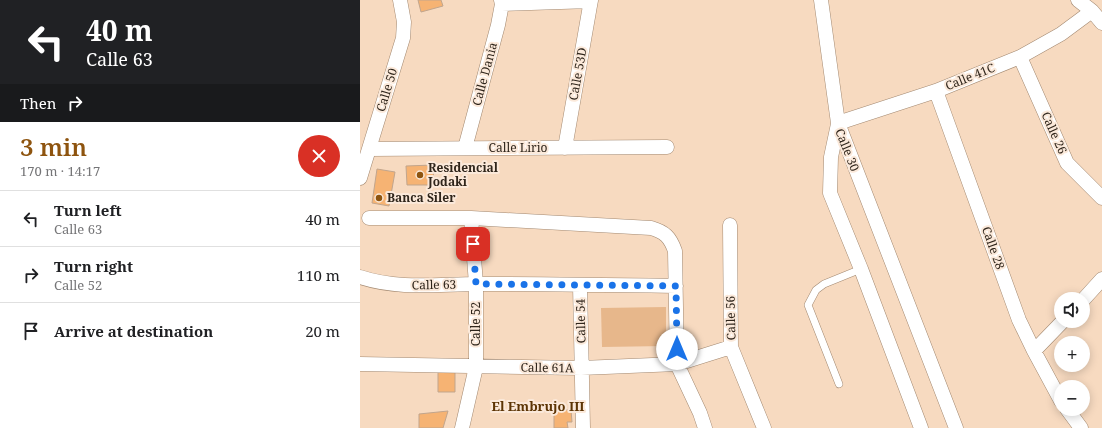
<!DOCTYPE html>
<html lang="en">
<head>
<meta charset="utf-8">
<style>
	body { margin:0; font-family:"Noto Serif",serif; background:#f6f6f6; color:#202124; height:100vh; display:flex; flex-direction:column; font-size:15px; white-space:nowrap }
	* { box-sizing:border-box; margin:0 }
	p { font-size:13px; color:#757577 }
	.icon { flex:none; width:22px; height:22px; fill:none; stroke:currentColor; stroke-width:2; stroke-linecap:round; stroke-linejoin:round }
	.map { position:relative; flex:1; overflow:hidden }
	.panel { display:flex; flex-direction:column; background:#fff; width:360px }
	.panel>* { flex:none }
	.banner { background:#202124; color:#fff; overflow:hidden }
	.controls { position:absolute; left:694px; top:292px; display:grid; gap:8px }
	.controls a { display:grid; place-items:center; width:36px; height:36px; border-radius:50%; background:#fff; box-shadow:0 2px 10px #0003; font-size:20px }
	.pin { position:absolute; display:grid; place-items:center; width:34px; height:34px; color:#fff; margin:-17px; border-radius:8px; box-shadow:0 2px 6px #0006 }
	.me { position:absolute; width:44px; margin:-22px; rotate:0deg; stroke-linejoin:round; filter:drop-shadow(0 0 3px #0008) }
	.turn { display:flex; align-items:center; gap:14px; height:84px; padding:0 20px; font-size:18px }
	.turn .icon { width:52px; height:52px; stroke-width:2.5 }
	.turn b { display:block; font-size:28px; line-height:34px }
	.then { display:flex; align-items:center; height:38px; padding:0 20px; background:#0003; gap:8px; font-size:15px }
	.round { display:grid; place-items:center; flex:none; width:42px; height:42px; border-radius:21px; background:#f6f6f6 }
	.head { display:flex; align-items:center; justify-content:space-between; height:68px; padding:0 20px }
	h1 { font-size:24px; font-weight:600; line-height:30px; color:#8e540f }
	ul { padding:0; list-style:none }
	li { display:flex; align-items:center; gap:12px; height:56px; padding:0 20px; border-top:1px solid #e0e0e0 }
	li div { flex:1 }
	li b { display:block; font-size:15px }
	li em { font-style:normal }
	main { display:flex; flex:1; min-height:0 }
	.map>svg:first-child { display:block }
	.green { fill:#e7b78b }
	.building { fill:#f6b373; stroke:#c1a58d }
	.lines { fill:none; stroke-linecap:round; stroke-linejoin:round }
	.service-casing { stroke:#a38971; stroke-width:8 }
	.minor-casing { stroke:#a38971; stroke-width:15 }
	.service { stroke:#fff; stroke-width:7 }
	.minor { stroke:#fff; stroke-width:14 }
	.route { stroke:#1a73e8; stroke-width:7; stroke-dasharray:0 12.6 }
	.poi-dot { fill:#8e540f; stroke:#fbe9da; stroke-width:1.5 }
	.labels { text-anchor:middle; stroke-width:4; stroke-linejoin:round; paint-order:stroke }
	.street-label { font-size:12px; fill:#2f251b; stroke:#fbe9da }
	.poi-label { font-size:12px; font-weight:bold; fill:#2f251b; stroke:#fbe9da; text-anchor:start }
	.neighbourhood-label { font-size:13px; font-weight:bold; fill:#5c3404; stroke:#fbe9da }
</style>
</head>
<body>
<main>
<section class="panel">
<div class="banner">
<div class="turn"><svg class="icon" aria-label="left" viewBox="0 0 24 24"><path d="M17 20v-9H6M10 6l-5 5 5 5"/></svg><div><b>40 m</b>Calle 63</div></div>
<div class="then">Then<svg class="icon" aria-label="right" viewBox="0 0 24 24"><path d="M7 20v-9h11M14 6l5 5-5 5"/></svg></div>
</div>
<div class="head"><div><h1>3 min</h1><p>170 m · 14:17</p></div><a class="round" style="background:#d93025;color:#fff"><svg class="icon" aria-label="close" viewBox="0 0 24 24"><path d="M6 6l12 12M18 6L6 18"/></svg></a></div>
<ul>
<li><svg class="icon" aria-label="left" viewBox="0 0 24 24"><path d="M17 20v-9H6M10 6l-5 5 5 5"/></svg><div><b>Turn left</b><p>Calle 63</p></div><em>40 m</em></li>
<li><svg class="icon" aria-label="right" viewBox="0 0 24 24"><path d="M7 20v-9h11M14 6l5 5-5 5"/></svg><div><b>Turn right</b><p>Calle 52</p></div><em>110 m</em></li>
<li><svg class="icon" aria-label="arrive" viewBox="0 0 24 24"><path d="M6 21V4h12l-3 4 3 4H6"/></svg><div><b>Arrive at destination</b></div><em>20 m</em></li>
</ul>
</section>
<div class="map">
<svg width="742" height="428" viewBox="0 0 742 428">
	<rect width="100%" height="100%" fill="#f7dac0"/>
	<!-- green -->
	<path class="green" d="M306,307v39l-64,1 -1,-39z"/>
	<!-- building -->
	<path class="building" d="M58,0h23l2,6 -22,6z
		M73,165l1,20h-27l-1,-19z
		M17,169l18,3 -6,34 -17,-3z
		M78,372h17v20h-17z
		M194,409l17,1 1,12h-5l1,6h-14z
		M88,411l-5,17h-24v-14z"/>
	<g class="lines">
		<defs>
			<path id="service" d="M479,384l-31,-79 8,-15 8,-6 37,-15"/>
			<path id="minor" d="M461,0l17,123 118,305
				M718,0l14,11 10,12
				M142,4l89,-3
				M660,57l47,106 35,35
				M576,91l83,229 15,31 27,50
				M478,123l98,-32 84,-34 41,-23 31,-23
				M478,124l-7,33 -1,36 31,76 60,159
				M105,148l33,-123 4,-21 -1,-4
				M205,148l26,-148
				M9,149l298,-2
				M0,178l43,-140 1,-16 -4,-22
				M9,218h102l180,10c14,4 19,9 24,23l2,113 23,49 5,15
				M370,225l1,122 33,81
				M0,277c39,13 78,7 118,7 66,0 132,1 198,2
				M220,285l3,143
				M723,300l19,-21
				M674,351l29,-30
				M0,364l221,4 96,-4 54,-17
				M707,409l14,19
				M102,428l14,-61v-83l-5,-66"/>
		</defs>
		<!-- service casing -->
		<use href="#service" class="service-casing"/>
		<!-- minor casing -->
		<use href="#minor" class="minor-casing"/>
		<!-- service -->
		<use href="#service" class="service"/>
		<!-- minor -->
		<use href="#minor" class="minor"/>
	</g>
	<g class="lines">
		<!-- route -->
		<path class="route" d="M113,244l3,40 200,2 1,63"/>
	</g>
	<!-- markers -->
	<g class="poi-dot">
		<circle cx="60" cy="175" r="4"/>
		<circle cx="19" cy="198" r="4"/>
	</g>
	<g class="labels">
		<!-- street labels -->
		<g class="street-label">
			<text transform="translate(125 74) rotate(-75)" y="4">Calle Dania</text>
			<text transform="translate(218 74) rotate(-80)" y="4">Calle 53D</text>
			<text transform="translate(610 77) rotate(-22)" y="4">Calle 41C</text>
			<text transform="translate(27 90) rotate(-73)" y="4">Calle 50</text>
			<text transform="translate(694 133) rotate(66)" y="4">Calle 26</text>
			<text x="158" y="152">Calle Lirio</text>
			<text transform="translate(487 150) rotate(68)" y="4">Calle 30</text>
			<text transform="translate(633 248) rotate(70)" y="4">Calle 28</text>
			<text transform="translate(74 285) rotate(-1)" y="4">Calle 63</text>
			<text transform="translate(371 318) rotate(-91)" y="4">Calle 56</text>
			<text transform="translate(221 321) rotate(-91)" y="4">Calle 54</text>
			<text transform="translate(116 324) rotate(-90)" y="4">Calle 52</text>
			<text transform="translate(187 368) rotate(1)" y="4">Calle 61A</text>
		</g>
		<!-- poi labels -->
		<g class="poi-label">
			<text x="68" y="172">Residencial<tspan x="68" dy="14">Jodaki</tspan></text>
			<text x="27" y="202">Banca Siler</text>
		</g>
		<!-- neighbourhood labels -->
		<g class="neighbourhood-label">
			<text x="178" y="411">El Embrujo III</text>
		</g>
	</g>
</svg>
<div class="controls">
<a><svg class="icon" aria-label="sound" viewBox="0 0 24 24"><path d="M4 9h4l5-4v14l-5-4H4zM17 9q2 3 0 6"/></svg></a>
<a>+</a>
<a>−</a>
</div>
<div class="pin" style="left:113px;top:244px;background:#d93025"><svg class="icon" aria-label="arrive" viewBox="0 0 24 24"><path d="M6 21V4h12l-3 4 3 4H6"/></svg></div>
<svg class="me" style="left:317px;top:349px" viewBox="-20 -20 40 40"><circle r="19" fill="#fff"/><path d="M0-13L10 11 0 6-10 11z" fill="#1a73e8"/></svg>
</div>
</main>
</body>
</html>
